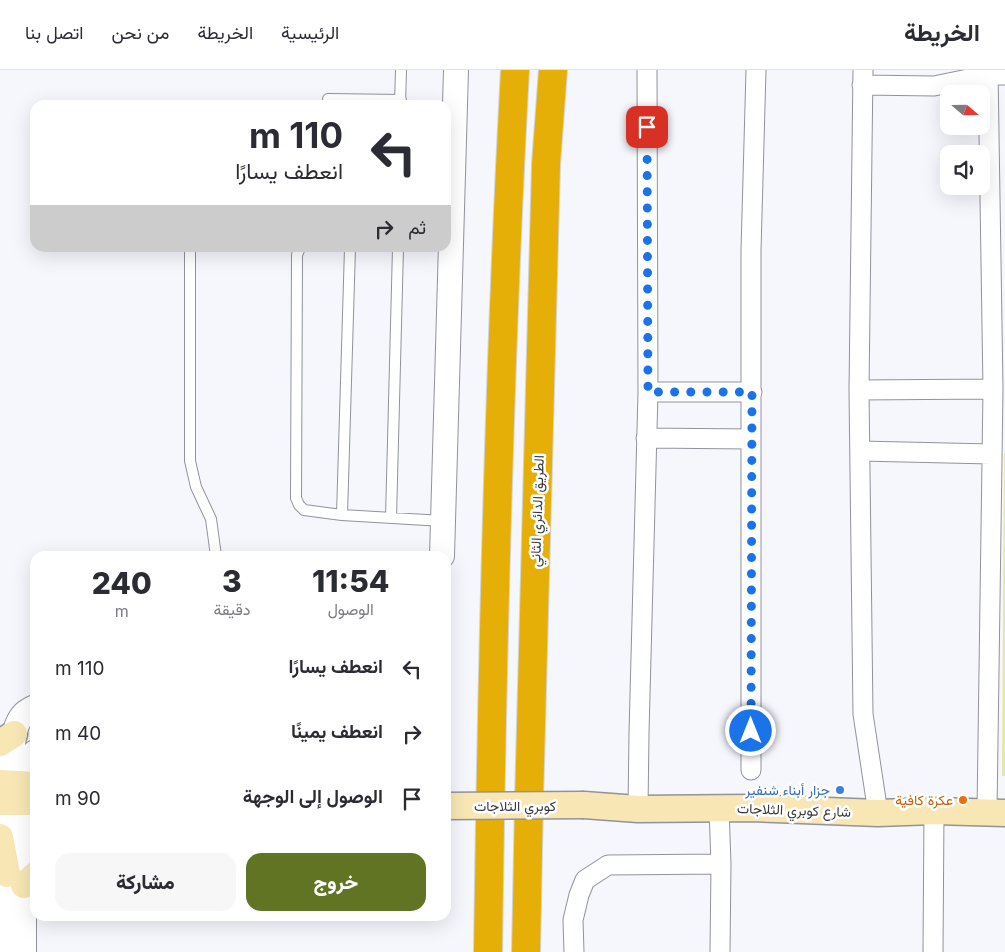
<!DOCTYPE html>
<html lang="ar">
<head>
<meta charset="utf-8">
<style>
	body { margin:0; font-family:Inter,Vazirmatn,sans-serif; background:#f7f7f7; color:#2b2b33; direction:rtl; height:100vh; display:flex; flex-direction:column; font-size:19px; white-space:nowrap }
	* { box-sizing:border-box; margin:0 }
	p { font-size:16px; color:#7c7c81 }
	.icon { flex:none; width:28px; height:28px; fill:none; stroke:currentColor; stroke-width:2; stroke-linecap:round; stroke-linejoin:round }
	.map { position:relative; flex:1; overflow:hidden; direction:ltr }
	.details { position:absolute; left:30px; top:481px; width:421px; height:370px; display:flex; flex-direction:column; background:#fff; border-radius:15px; box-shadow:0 5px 20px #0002; direction:rtl }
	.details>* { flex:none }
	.top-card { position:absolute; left:30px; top:30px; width:421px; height:152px; border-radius:15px; box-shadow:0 5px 20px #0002; direction:rtl; background:#fff; color:#2b2b33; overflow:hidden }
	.needle { width:32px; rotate:110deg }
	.buttons { position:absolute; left:940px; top:15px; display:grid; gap:10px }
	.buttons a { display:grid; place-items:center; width:50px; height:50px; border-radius:10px; background:#fff; box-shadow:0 5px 20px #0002; font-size:25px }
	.pin { position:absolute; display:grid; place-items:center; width:42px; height:42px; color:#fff; margin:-21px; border-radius:10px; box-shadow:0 2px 8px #0006 }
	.me { position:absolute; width:55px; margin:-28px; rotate:0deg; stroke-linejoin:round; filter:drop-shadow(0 0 4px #0008) }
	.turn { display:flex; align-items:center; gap:18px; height:105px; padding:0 25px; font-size:22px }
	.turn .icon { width:65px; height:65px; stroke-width:2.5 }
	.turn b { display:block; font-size:35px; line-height:42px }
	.then { display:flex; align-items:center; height:48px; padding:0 25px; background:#0003; gap:10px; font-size:19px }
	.eta { display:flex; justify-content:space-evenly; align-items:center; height:85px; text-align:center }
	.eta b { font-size:30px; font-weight:800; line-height:35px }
	.action { display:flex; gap:10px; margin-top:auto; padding:10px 25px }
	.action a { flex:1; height:58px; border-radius:15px; background:#607423; color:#fff; font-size:20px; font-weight:800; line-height:58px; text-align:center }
	.action a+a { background:#f7f7f7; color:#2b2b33 }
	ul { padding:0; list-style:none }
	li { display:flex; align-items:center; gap:15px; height:65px; padding:0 25px }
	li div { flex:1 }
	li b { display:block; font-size:19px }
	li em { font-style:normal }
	header { display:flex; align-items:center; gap:30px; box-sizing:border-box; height:70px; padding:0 25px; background:#fff; border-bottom:1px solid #e1e1e2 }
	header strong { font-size:24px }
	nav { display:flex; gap:28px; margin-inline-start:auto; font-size:18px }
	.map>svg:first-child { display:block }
	.green { fill:#e3e9a6 }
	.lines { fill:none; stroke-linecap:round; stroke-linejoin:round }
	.service-casing { stroke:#91929c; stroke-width:12 }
	.minor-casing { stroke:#91929c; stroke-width:21 }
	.tertiary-casing { stroke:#91929c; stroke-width:26 }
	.secondary-casing { stroke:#91929c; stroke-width:29 }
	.motorway-casing { stroke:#d3d3d4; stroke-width:30 }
	.service { stroke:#fff; stroke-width:10 }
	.minor { stroke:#fff; stroke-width:19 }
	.tertiary { stroke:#fff; stroke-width:24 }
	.secondary { stroke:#f8e7b5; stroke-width:26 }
	.motorway { stroke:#e6af07; stroke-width:28 }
	.secondary-bridge-casing { stroke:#91929c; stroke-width:29; stroke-linecap:butt }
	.secondary-bridge { stroke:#f8e7b5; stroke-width:26 }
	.route { stroke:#1a73e8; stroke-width:9; stroke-dasharray:0 16.2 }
	.shop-dot { fill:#3f7fe0; stroke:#fff; stroke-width:2 }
	.food-dot { fill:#e8710a; stroke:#fff; stroke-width:2 }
	.labels { text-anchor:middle; stroke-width:5; stroke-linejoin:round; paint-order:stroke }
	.street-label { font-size:14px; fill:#38393d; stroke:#fff }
	.shop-label { font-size:14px; fill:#366cbe; stroke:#fff; text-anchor:end }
	.food-label { font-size:14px; fill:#c56008; stroke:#fff; text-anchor:end }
</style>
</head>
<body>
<header>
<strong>الخريطة</strong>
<nav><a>الرئيسية</a><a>الخريطة</a><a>من نحن</a><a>اتصل بنا</a></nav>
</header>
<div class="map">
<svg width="1005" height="882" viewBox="0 0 1005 882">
	<rect width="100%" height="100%" fill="#f6f7fd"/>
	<!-- green -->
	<path class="green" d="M1004,383h1v323h-3z"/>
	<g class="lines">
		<defs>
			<path id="service" d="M328,29l73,1
				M400,35l1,-35
				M190,178v213l6,26 15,32 5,37
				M300,178l-3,7 -1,243 3,7 5,5 38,5 101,6
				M342,445l8,-267
				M391,448l7,-270"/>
			<path id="minor" d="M863,0l-4,320 4,324 15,99
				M862,15l72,1 54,-11h17
				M859,320l134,-1
				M648,322h104
				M646,368l105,1
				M860,381l131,3
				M751,700v-519l5,-181
				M719,738l2,56 -1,88
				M638,739l1,-76 9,-341 -1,-322
				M987,742l6,-423 -5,-319
				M574,882l-1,-32 6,-25 6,-15 23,-15 113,-1
				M933,882l1,-141"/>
			<path id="tertiary" d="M442,486l14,-486
				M6,882c1,-50 3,-100 4,-150 1,-22 0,-57 7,-77 4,-10 9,-14 18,-18
				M24,882v-67l11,-133"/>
			<path id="secondary" d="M0,673l14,-9
				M0,713l35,2
				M0,732h31l4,-2
				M584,735l54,4 112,-1 128,5 56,-2 71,2
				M0,767l7,37
				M24,815l11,-10"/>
			<path id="motorway" d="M488,882c4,-294 11,-588 27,-882
				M526,882l3,-152 17,-636 7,-94"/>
		</defs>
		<!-- service casing -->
		<use href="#service" class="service-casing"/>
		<!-- minor casing -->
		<use href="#minor" class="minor-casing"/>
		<!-- tertiary casing -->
		<use href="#tertiary" class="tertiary-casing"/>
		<!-- secondary casing -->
		<use href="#secondary" class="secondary-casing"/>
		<!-- motorway casing -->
		<use href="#motorway" class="motorway-casing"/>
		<!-- service -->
		<use href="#service" class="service"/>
		<!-- minor -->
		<use href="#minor" class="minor"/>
		<!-- tertiary -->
		<use href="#tertiary" class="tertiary"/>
		<!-- secondary -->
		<use href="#secondary" class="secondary"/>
		<!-- motorway -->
		<use href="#motorway" class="motorway"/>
		<defs>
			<path id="secondary-bridge" d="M446,736l138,-1"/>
		</defs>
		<!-- secondary-bridge casing -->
		<use href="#secondary-bridge" class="secondary-bridge-casing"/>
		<!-- secondary-bridge -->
		<use href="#secondary-bridge" class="secondary-bridge"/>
	</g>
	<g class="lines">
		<!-- route -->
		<path class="route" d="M647,57l1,265h104l-1,339"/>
	</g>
	<!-- markers -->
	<circle class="shop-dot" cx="840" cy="720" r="5"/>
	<circle class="food-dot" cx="963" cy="730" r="5"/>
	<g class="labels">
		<!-- street labels -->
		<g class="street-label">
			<text transform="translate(537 441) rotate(-88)" y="5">الطريق الدائري الثاني</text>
			<text x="515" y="741">كوبري الثلاجات</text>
			<text transform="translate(794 740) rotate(2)" y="5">شارع كوبري الثلاجات</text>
		</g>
		<!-- shop labels -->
		<g class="shop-label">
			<text x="830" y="725">جزار أبناء شنفير</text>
		</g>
		<!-- food labels -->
		<g class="food-label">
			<text x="953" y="735">عكرة كافية</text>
		</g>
	</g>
</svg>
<div class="buttons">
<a><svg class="needle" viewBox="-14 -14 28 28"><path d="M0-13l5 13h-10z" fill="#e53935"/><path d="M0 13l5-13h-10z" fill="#7c7c81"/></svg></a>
<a><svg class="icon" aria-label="sound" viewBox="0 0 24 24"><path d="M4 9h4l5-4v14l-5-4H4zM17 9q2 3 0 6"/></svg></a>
</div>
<div class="pin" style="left:647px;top:57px;background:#d93025"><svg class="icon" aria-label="arrive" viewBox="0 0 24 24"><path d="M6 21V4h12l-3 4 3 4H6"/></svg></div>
<svg class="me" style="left:751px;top:661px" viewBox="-20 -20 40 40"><circle r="17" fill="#1a73e8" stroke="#fff" stroke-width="3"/><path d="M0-11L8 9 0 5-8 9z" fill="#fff"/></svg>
<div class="top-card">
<div class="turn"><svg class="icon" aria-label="left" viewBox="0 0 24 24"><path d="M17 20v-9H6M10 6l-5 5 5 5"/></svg><div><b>110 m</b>انعطف يسارًا</div></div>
<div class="then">ثم<svg class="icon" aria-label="right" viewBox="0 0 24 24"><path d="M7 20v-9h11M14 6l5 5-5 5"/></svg></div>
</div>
<section class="details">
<div class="eta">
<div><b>11:54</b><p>الوصول</p></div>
<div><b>3</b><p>دقيقة</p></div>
<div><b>240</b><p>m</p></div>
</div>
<ul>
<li><svg class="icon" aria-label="left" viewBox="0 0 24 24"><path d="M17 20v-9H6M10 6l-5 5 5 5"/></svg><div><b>انعطف يسارًا</b></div><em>110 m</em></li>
<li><svg class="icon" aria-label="right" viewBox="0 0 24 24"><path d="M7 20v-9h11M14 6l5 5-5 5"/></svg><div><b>انعطف يمينًا</b></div><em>40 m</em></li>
<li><svg class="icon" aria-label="arrive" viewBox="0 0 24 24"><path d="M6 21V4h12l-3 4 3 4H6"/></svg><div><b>الوصول إلى الوجهة</b></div><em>90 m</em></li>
</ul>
<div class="action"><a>خروج</a><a>مشاركة</a></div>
</section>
</div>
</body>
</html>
